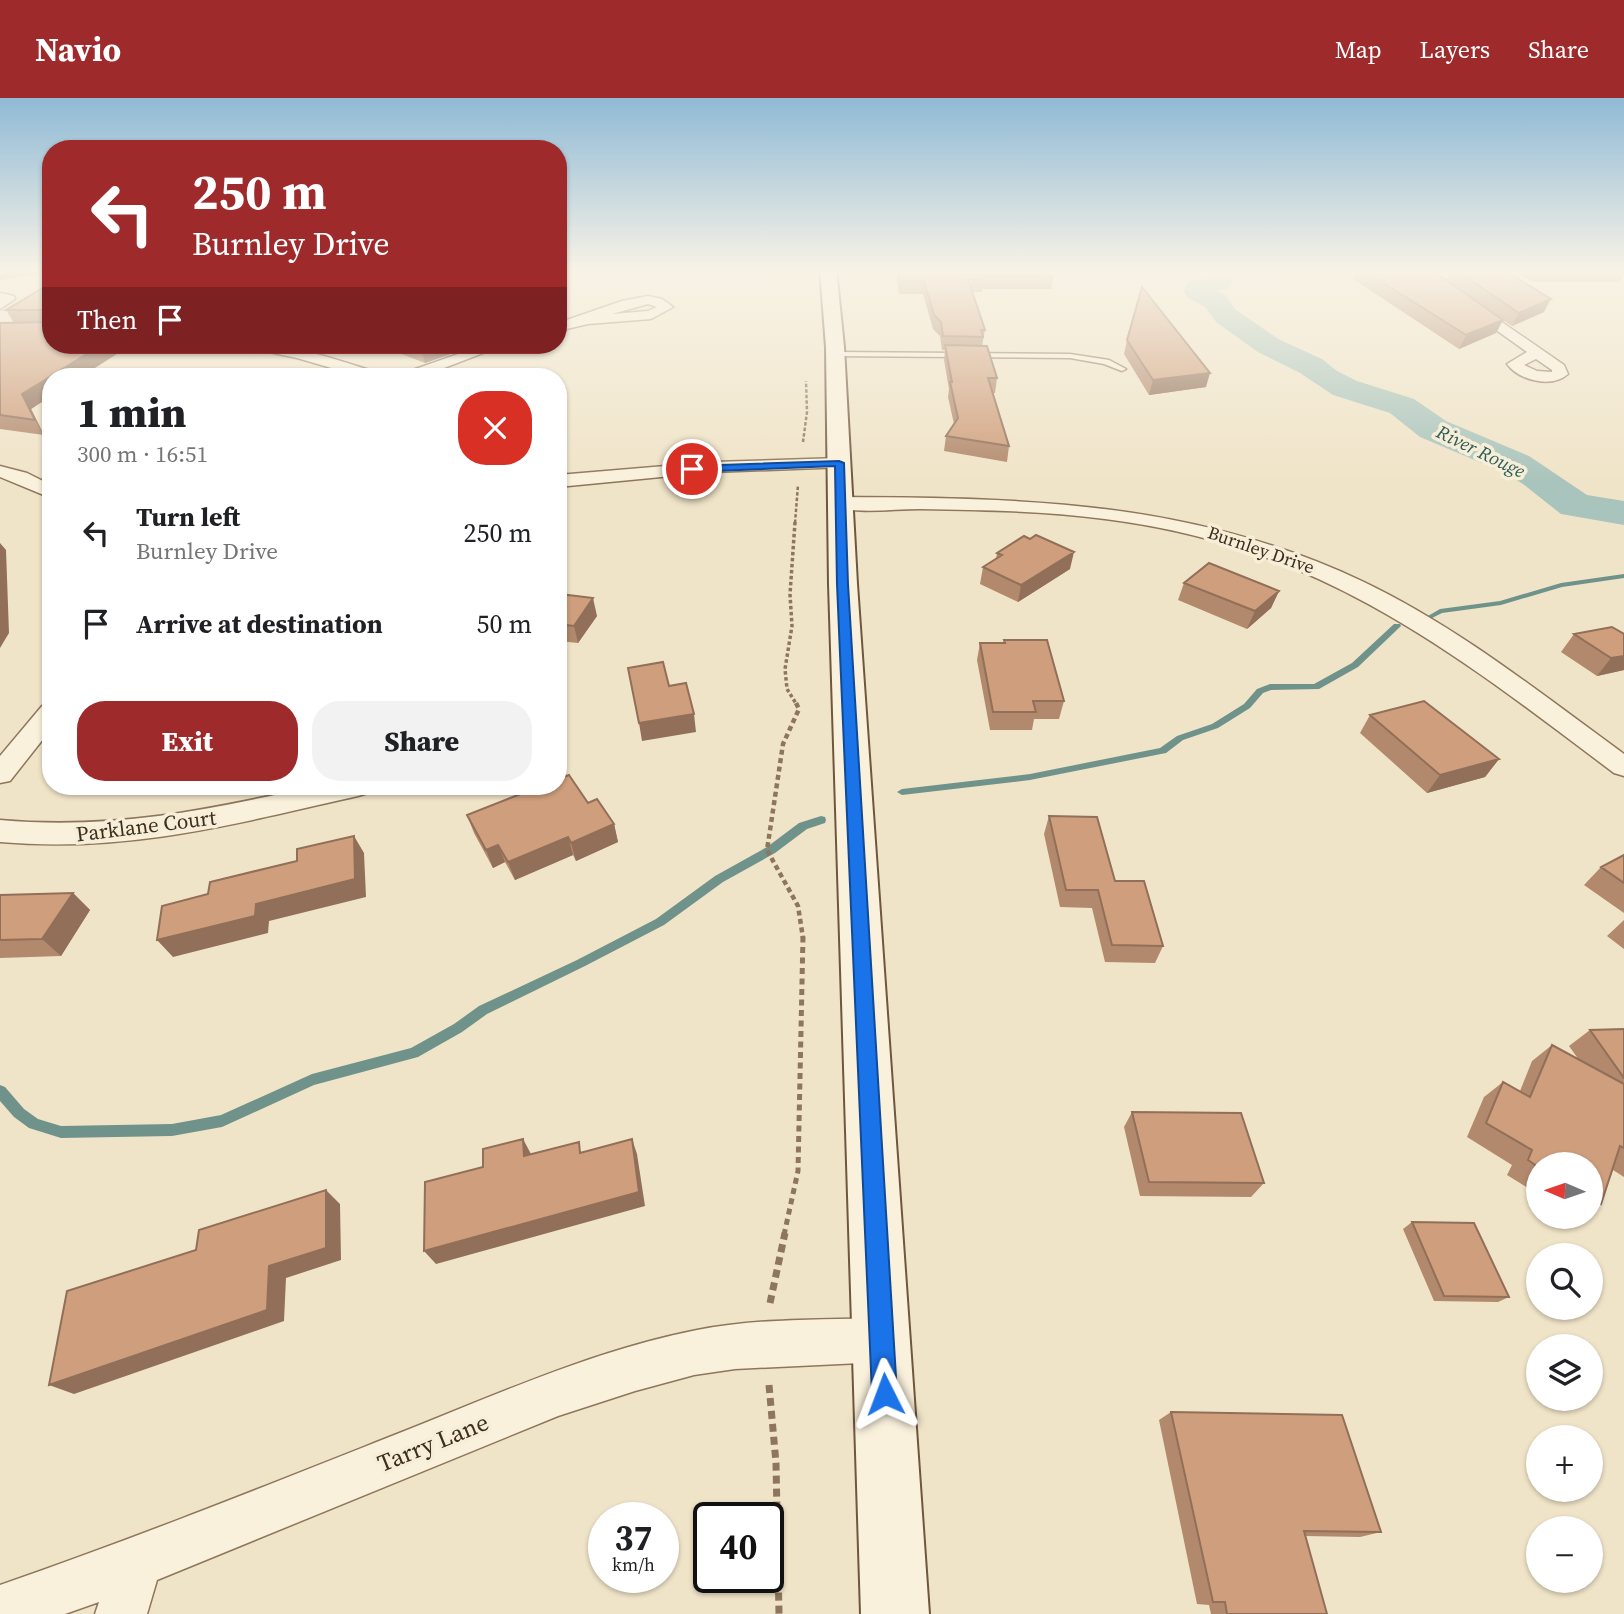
<!DOCTYPE html>
<html lang="en">
<head>
<meta charset="utf-8">
<style>
	body { margin:0; font-family:"Source Serif 4",serif; background:#f2f2f2; color:#202124; height:100vh; display:flex; flex-direction:column; font-size:26px; white-space:nowrap }
	* { box-sizing:border-box; margin:0 }
	p { font-size:23px; color:#757577 }
	.icon { flex:none; width:38px; height:38px; fill:none; stroke:currentColor; stroke-width:2; stroke-linecap:round; stroke-linejoin:round }
	.map { position:relative; flex:1; overflow:hidden }
	.sheet { position:absolute; left:42px; top:270px; width:525px; height:427px; display:flex; flex-direction:column; background:#fff; border-radius:28px; box-shadow:0 2px 5px #0004 }
	.sheet>* { flex:none }
	.top-card { position:absolute; left:42px; top:42px; width:525px; height:214px; border-radius:28px; box-shadow:0 2px 5px #0004; background:#9e2a2b; color:#fff; overflow:hidden }
	.needle { width:46px; rotate:272deg }
	.controls { position:absolute; left:1526px; top:1054px; display:grid; gap:14px }
	.controls a { display:grid; place-items:center; width:77px; height:77px; border-radius:50%; background:#fff; box-shadow:0 2px 5px #0004; font-size:35px }
	.speed { position:absolute; left:588px; top:1404px; display:flex; gap:14px; font-size:35px; font-weight:700; text-align:center }
	.speed>* { display:grid; place-content:center; width:91px; height:91px; border-radius:50%; background:#fff; box-shadow:0 2px 5px #0004; line-height:1 }
	.speed small { font-size:18px; font-weight:400 }
	.speed .limit { border:4px solid #111; border-radius:10px; background:#fff; color:#111 }
	.pin { position:absolute; display:grid; place-items:center; width:60px; height:60px; color:#fff; margin:-30px; border:4px solid #fff; border-radius:50%; box-shadow:0 2px 7px #0007 }
	.me { position:absolute; width:77px; margin:-38px; rotate:357deg; stroke-linejoin:round; filter:drop-shadow(0 0 5px #0008) }
	.turn { display:flex; align-items:center; gap:24px; height:147px; padding:0 35px; font-size:32px }
	.turn .icon { width:91px; height:91px; stroke-width:2.5 }
	.turn b { display:block; font-size:49px; line-height:60px }
	.then { display:flex; align-items:center; height:66px; padding:0 35px; background:#0003; gap:14px; font-size:26px }
	.round { display:grid; place-items:center; flex:none; width:74px; height:74px; border-radius:28px; background:#f2f2f2 }
	.summary { display:flex; align-items:center; justify-content:space-between; height:119px; padding:0 35px }
	h1 { font-size:42px; font-weight:800; line-height:52px }
	.action { display:flex; gap:14px; margin-top:auto; padding:14px 35px }
	.action a { flex:1; height:80px; border-radius:28px; background:#9e2a2b; color:#fff; font-size:28px; font-weight:800; line-height:80px; text-align:center }
	.action a+a { background:#f2f2f2; color:#202124 }
	ul { padding:0; list-style:none }
	li { display:flex; align-items:center; gap:21px; height:91px; padding:0 35px }
	li div { flex:1 }
	li b { display:block; font-size:26px }
	li em { font-style:normal }
	header { display:flex; align-items:center; gap:42px; box-sizing:border-box; height:98px; padding:0 35px; background:#9e2a2b; color:#fff }
	header strong { font-size:33px }
	nav { display:flex; gap:38px; margin-inline-start:auto; font-size:24px }
	.map>svg:first-child { display:block }
	.lines { fill:none; stroke-linecap:round; stroke-linejoin:round }
	.stream { fill:#6f938a; fill-rule:evenodd }
	.river { fill:#a9c4bc; fill-rule:evenodd }
	.lane-casing { stroke:#8d765c; stroke-width:3 }
	.street-casing { stroke:#8d765c; stroke-width:3 }
	.secondary-casing { stroke:#6f573f; stroke-width:4 }
	.path-far4 { stroke:#8d765c; stroke-width:2.5; stroke-dasharray:3.5 2; stroke-linecap:butt }
	.path-far3 { stroke:#8d765c; stroke-width:3.5; stroke-dasharray:3.5 2.5; stroke-linecap:butt }
	.path-far2 { stroke:#8d765c; stroke-width:4.5; stroke-dasharray:5 3.5; stroke-linecap:butt }
	.path-far1 { stroke:#8d765c; stroke-width:5; stroke-dasharray:6 4.5; stroke-linecap:butt }
	.path { stroke:#8d765c; stroke-width:7; stroke-dasharray:8 5; stroke-linecap:butt }
	.lane { fill:#faf1dc; fill-rule:evenodd }
	.street { fill:#faf1dc; fill-rule:evenodd }
	.secondary { fill:#faf1dc; fill-rule:evenodd }
	.wall { fill:#b2896c }
	.shaded-wall { fill:#916f58 }
	.building { fill:#cf9f7d; stroke:#916f58; stroke-width:2 }
	.route { fill:#1a73e8; stroke:#114b97; stroke-width:2 }
	.labels { text-anchor:middle; stroke-width:7; stroke-linejoin:round; paint-order:stroke }
	.far-street-label { font-size:18px; fill:#3d2e20; stroke:#f7eed8 }
	.far-water-label { font-size:19px; font-style:italic; fill:#2f5d5a; stroke:#f7eed8 }
	.street-label { font-size:21px; fill:#3d2e20; stroke:#f7eed8 }
	.near-street-label { font-size:24px; fill:#3d2e20; stroke:#f7eed8 }
</style>
</head>
<body>
<header>
<strong>Navio</strong>
<nav><a>Map</a><a>Layers</a><a>Share</a></nav>
</header>
<div class="map">
<svg width="1624" height="1516" viewBox="0 0 1624 1516">
	<rect width="100%" height="100%" fill="#f0e4c8"/>
	<g class="lines">
		<!-- stream -->
		<path class="stream" d="M1624,476v4l-62,9 -61,18 -59,8 -10,5 -4,-2 12,-7 60,-8 61,-18z
			M1394,526h6l1,2 -43,41 -39,22 -48,1 -8,3 -13,15 -32,20 -35,12 -17,13 -136,27 -128,15 -5,-3 5,-3 128,-15 130,-26 17,-12 35,-12 32,-20 13,-15 13,-5h44l38,-21z
			M821,718l4,1 1,3 -1,3 -18,6 -32,24 -52,29 -59,43 -79,41 -98,48 -25,18 -44,25 -104,28 -92,42 -50,9 -111,2 -32,-10 -15,-11 -14,-16v-16l5,2 19,22 14,10 23,7 111,-2 49,-9 91,-41 99,-26 43,-24 25,-18 98,-46 79,-41 59,-43 52,-29 32,-24z"/>
		<!-- river -->
		<path class="river" d="M1201,171h26l6,13 -4,6 -12,3 8,4 11,15 44,30 42,19 15,12 20,10 57,18 32,22 83,35 58,39 37,6v24l-63,-11 -38,-30 -20,-12 -83,-35 -30,-24 -57,-18 -33,-22 -42,-21 -42,-30 -11,-15 -18,-10 -3,-6 4,-9 17,-4z"/>
		<defs>
			<path id="lane" d="M836,254l234,2 39,6 17,9 -4,2 -18,-7 -34,-6 -237,-2z"/>
			<path id="street" d="M1411,171h14l139,96 4,9c-17,15 -49,6 -61,-10l20,-12zM1536,261l16,11v2l-15,-1 -13,-6z
				M0,195l14,3 1,3 -15,10z
				M648,198l14,3 11,8 -22,12 -63,5 -30,7v-8l64,-22zM648,206l9,3 -9,4 -36,3z
				M247,247c45,-2 89,15 132,28l3,3h-23l-62,-18 -48,-10z
				M484,247h20l-81,31h-22l3,-3z
				M839,360l9,5 -3,4 -132,5 -155,15v-12l155,-13z
				M0,368l27,7 24,12v13l-51,-21z
				M842,399c185,1 351,4 522,85 94,45 176,111 260,172v22l-10,-3c-166,-125 -294,-227 -509,-254 -61,-8 -123,-9 -185,-10 -27,0 -59,5 -85,-2l-3,-4z
				M51,606v25l-41,52 -10,2v-27l42,-50z
				M316,688h56l-4,7 -10,3c-124,28 -229,57 -358,46v-22c113,10 207,-10 316,-34z
				M882,1220l16,6 6,16 -6,16 -16,6 -147,7 -41,6 -59,16 -77,25 -401,164 -10,34h-52l4,-12 -34,12h-65v-29c136,-47 268,-100 402,-153 96,-38 193,-82 295,-102 61,-12 123,-10 185,-12z"/>
			<path id="secondary" d="M820,171h16l8,78 13,237 72,1030h-68l-32,-1030 -3,-237z"/>
		</defs>
		<!-- lane casing -->
		<use href="#lane" class="lane-casing"/>
		<!-- street casing -->
		<use href="#street" class="street-casing"/>
		<!-- secondary casing -->
		<use href="#secondary" class="secondary-casing"/>
		<!-- path-far4 -->
		<path class="path-far4" d="M803,344l4,-30 -1,-31
			M795,425l3,-38"/>
		<!-- path-far3 -->
		<path class="path-far3" d="M795,424l-5,72 2,32 -7,43 2,20 10,16"/>
		<!-- path-far2 -->
		<path class="path-far2" d="M796,605l3,6 -16,35 -16,106 31,56 5,32"/>
		<!-- path-far1 -->
		<path class="path-far1" d="M784,1137l14,-64 5,-235"/>
		<!-- path -->
		<path class="path" d="M770,1205l15,-70
			M769,1287l7,78 3,151"/>
		<!-- lane -->
		<use href="#lane" class="lane"/>
		<!-- street -->
		<use href="#street" class="street"/>
		<!-- secondary -->
		<use href="#secondary" class="secondary"/>
	</g>
	<!-- wall -->
	<path class="wall" d="M895,171h142l17,7 -3,13h-69v3h-10l13,38 -3,16 15,32 -2,15h-2l16,53 -2,16 -63,-11 2,-15 8,-12 -6,-27 1,-8 -5,-29 1,-10h-3l-2,-14 -7,-7 -10,-35h-24z
		M1357,171h73l16,11 5,-11h51l42,43 -32,14 -9,-6 -7,13 -37,16 -106,-70z
		M1510,171h114v5l-5,8h-86z
		M51,185l80,62 -49,31h-31v20l-20,13 13,26 -44,-6v-106h14l-8,-13z
		M1127,242l79,47 -57,8 -25,-41z
		M378,247h76l2,7 -31,11z
		M997,455l73,16 -52,33 -38,-18 3,-17 13,-8z
		M1184,485l95,8 -8,17 -24,21 -69,-29z
		M558,499l39,19 -19,27 -20,-2z
		M1574,536h50v36l-27,6 -36,-24z
		M1004,542l60,61 -5,18h-25l-2,11h-42l-13,-70 3,-17h24z
		M1370,617l129,44 -14,18 -58,16 -67,-60z
		M588,705l26,21 4,18 -42,19 -3,-6 -58,25 -10,-18 -12,6 -19,-35 -7,-18z
		M1049,718l66,65 48,65 -8,17 -50,-1 -13,-54 -32,-1 -16,-73z
		M1624,757v58l-40,-28 17,-18z
		M73,795l17,17 -29,46 -61,2v-63z
		M1624,822v29l-17,-13z
		M1624,931v148l-11,-7 -12,34 -10,6v-46h-53v30l-31,-19 5,-10 -45,-28 17,-40 19,-15 17,9 12,-30 20,-16 27,15 -10,-14 21,-16z
		M1132,1014l132,71 -13,14 -111,-1 -16,-69z
		M1412,1124l97,75 -11,5 -64,-1 -31,-72z
		M1171,1314l210,120 -21,5 -55,-1 22,78h-116l-2,-9 -12,-1 -38,-184z"/>
	<!-- shaded-wall -->
	<path class="shaded-wall" d="M0,171h51v3l-51,8z
		M1551,201l-7,13 -32,14 7,-13z
		M1503,222l-7,13 -37,16 7,-14z
		M101,247h30l-49,31h-31v20l-20,13 13,26 -9,-15 -13,-26z
		M432,247h22l2,7 -31,11 -4,-14z
		M1210,275l-4,14 -57,8 4,-15z
		M0,445l6,7 3,83 -9,15z
		M1074,454l-4,17 -52,33 3,-17z
		M1279,493l-8,17 -24,21 8,-18z
		M593,500l4,18 -19,27 -4,-17z
		M1624,558v14l-27,6 14,-18z
		M694,616l2,18 -54,9 -3,-18z
		M1499,661l-14,18 -58,16 13,-18z
		M614,726l4,18 -42,19 -5,-18z
		M354,738l10,17 2,44 -97,24 -1,12 -95,24 -16,-17z
		M568,739l5,18 -58,25 -7,-18z
		M498,747l7,17 -12,6 -7,-18z
		M73,795l17,17 -29,46 -19,-17z
		M523,1041l8,15 2,17 -9,-15z
		M632,1041l5,15 8,52 -209,58 -12,-13z
		M326,1092l14,14 1,56 -55,18 -2,43 -210,73 -25,-9 220,-119z"/>
	<!-- building -->
	<path class="building" d="M898,171h139l17,7h-72l2,4 -16,-1 17,51h-4l2,7 -40,-1 -2,-14 -7,-7 -10,-34h-24z
		M1361,171h69l73,51 -37,15z
		M1454,171h48l49,30 -32,14z
		M1538,171h86v1h-85z
		M51,185v62h50l-79,49 13,26 -35,-5v-92l45,-1 1,-9 -3,-3h-37z
		M1142,189l68,86 -57,7 -26,-40z
		M411,247h21l-11,4z
		M945,247l42,1 10,32h-9l21,68 -63,-10 12,-18 -8,-36h2z
		M1036,437l38,17 -53,33 -38,-18 19,-12 -5,-2 27,-17 6,3z
		M1209,465l70,28 -24,20 -71,-28z
		M560,496l33,4 -19,28 -16,-2v-27z
		M1612,529l12,7v22l-13,2 -37,-24z
		M1004,542h43l17,61h-31l3,11h-43l-13,-69h25z
		M663,564l6,24 17,-3 8,31 -55,9 -11,-55z
		M1424,603l75,58 -59,16 -70,-60z
		M569,677l19,28 9,-4 17,25 -43,19 -3,-6 -60,25 -10,-17 -12,5 -19,-35 74,-29h17v-7z
		M1049,718l48,1 18,64h29l19,65 -51,-1 -14,-55h-32z
		M354,738l1,43 -99,25 -1,12 -98,24 5,-34 46,-12 2,-12 87,-21v-12z
		M1624,757v28l-23,-16z
		M73,795l-31,46 -42,1v-45z
		M1624,931v49l-34,-48z
		M1552,947l72,39v64l-4,-2 -19,58 -10,-6v-34h-53v3l-10,-7 4,-10 -46,-27 17,-41 27,15z
		M1132,1014l109,1 23,70 -115,-1z
		M523,1041l1,17 55,-14 1,11 52,-14 7,53 -215,59 1,-69 58,-15v-18z
		M326,1092v58l-57,18 -2,44 -218,75 18,-94 129,-41 3,-20z
		M1412,1124l62,1 35,74 -65,-1z
		M1171,1314l171,3 39,117 -77,-1 23,83h-100l-2,-12h-12z"/>
	<!-- sky -->
	<linearGradient id="sky" x2="0" y2="1"><stop stop-color="#8fbad6"/><stop offset="0.45" stop-color="#f8f3e6"/><stop offset="1" stop-color="#f8f3e6" stop-opacity="0"/></linearGradient>
	<rect width="1624" height="384" fill="url(#sky)"/>
	<!-- route -->
	<path class="route" d="M839,363l5,2 4,121 49,810 -3,9 -9,4 -9,-4 -4,-9 -35,-810 -2,-118 -143,6 -4,-3 4,-3z"/>
	<g class="labels">
		<!-- far-street labels -->
		<g class="far-street-label">
			<text transform="translate(1261 452) rotate(19)" y="6">Burnley Drive</text>
		</g>
		<!-- far-water labels -->
		<g class="far-water-label">
			<text transform="translate(1481 353) rotate(26)" y="7">River Rouge</text>
		</g>
		<!-- street labels -->
		<g class="street-label">
			<text transform="translate(146 728) rotate(-7)" y="7">Parklane Court</text>
		</g>
		<!-- near-street labels -->
		<g class="near-street-label">
			<text transform="translate(433 1345) rotate(-22)" y="8">Tarry Lane</text>
		</g>
	</g>
</svg>
<div class="controls">
<a><svg class="needle" viewBox="-14 -14 28 28"><path d="M0-13l5 13h-10z" fill="#e53935"/><path d="M0 13l5-13h-10z" fill="#757577"/></svg></a>
<a><svg class="icon" aria-label="search" viewBox="0 0 24 24"><circle cx="10" cy="10" r="6"/><path d="M15 15l6 6"/></svg></a>
<a><svg class="icon" aria-label="layers" viewBox="0 0 24 24"><path d="M12 4l9 5-9 5-9-5zM3 14l9 5 9-5"/></svg></a>
<a>+</a>
<a>−</a>
</div>
<div class="speed"><div>37<small>km/h</small></div><div class="limit">40</div></div>
<div class="pin" style="left:692px;top:371px;background:#d93025"><svg class="icon" aria-label="arrive" viewBox="0 0 24 24"><path d="M6 21V4h12l-3 4 3 4H6"/></svg></div>
<svg class="me" style="left:885px;top:1296px" viewBox="-20 -20 40 40"><path d="M0-17L14 15 0 8-14 15z" fill="#1a73e8" stroke="#fff" stroke-width="4"/></svg>
<div class="top-card">
<div class="turn"><svg class="icon" aria-label="left" viewBox="0 0 24 24"><path d="M17 20v-9H6M10 6l-5 5 5 5"/></svg><div><b>250 m</b>Burnley Drive</div></div>
<div class="then">Then<svg class="icon" aria-label="arrive" viewBox="0 0 24 24"><path d="M6 21V4h12l-3 4 3 4H6"/></svg></div>
</div>
<section class="sheet">
<div class="summary"><div><h1>1 min</h1><p>300 m · 16:51</p></div><a class="round" style="background:#d93025;color:#fff"><svg class="icon" aria-label="close" viewBox="0 0 24 24"><path d="M6 6l12 12M18 6L6 18"/></svg></a></div>
<ul>
<li><svg class="icon" aria-label="left" viewBox="0 0 24 24"><path d="M17 20v-9H6M10 6l-5 5 5 5"/></svg><div><b>Turn left</b><p>Burnley Drive</p></div><em>250 m</em></li>
<li><svg class="icon" aria-label="arrive" viewBox="0 0 24 24"><path d="M6 21V4h12l-3 4 3 4H6"/></svg><div><b>Arrive at destination</b></div><em>50 m</em></li>
</ul>
<div class="action"><a>Exit</a><a>Share</a></div>
</section>
</div>
</body>
</html>
